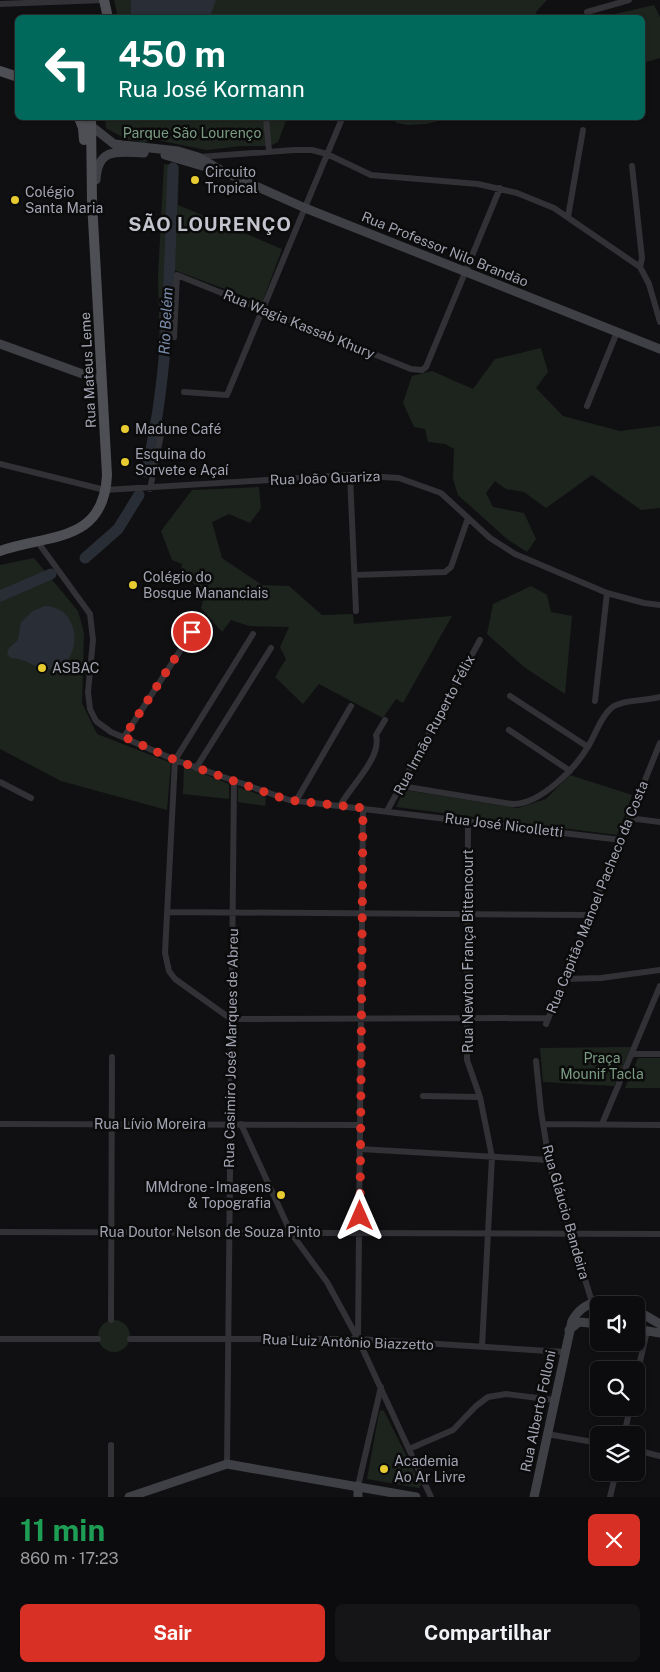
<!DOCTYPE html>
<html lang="pt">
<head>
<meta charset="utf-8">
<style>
	body { margin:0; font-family:"Public Sans",sans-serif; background:#151517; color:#f1f3f6; height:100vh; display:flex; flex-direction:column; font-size:19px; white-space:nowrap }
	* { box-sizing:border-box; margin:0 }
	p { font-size:16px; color:#9a9b9e }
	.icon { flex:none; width:28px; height:28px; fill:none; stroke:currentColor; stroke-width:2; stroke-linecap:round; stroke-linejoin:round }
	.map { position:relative; height:1497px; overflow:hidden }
	.details { display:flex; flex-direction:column; background:#0c0c0e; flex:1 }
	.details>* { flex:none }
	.banner { position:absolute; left:15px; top:15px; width:630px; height:105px; border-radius:8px; box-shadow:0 1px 4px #0004,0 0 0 1px #2c2c2e; background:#00695c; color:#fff; overflow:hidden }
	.controls { position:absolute; left:590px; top:1296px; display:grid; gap:10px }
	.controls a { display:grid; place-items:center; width:55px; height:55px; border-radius:8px; background:#0c0c0e; box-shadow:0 1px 4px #0004,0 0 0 1px #2c2c2e; font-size:25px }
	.pin { position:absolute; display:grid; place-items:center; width:42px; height:42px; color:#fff; margin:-21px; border:2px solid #fff; border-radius:50%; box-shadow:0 1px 5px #0007 }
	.me { position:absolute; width:55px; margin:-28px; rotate:0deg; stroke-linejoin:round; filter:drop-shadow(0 0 4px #0008) }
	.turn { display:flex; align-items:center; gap:18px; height:105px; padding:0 20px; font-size:22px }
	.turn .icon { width:65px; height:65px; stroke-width:2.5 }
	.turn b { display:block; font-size:35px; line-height:42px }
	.round { display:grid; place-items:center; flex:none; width:52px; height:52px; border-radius:8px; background:#151517 }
	.headline { display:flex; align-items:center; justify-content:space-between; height:85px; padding:0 20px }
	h1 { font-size:30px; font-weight:700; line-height:38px; color:#1e9e55 }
	.action { display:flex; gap:10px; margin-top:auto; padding:10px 20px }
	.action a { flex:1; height:58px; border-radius:8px; background:#d93025; color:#fff; font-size:20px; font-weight:700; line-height:58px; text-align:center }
	.action a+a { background:#151517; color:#f1f3f6 }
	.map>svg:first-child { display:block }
	.green { fill:#1d241e }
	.water { fill:#292e36 }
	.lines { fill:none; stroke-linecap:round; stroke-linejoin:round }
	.river { stroke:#292e36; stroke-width:11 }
	.street { stroke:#313136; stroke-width:6 }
	.secondary { stroke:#3f4046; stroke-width:9 }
	.primary { stroke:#4e4e55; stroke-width:10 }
	.route { stroke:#d93025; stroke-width:9; stroke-dasharray:0 16.2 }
	.poi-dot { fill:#e8cb31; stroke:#0b0b0c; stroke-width:2 }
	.labels { text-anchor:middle; stroke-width:5; stroke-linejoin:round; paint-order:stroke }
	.park-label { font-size:14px; fill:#7a9c82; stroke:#0b0b0c }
	.poi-label { font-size:14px; fill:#a2a4b2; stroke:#0b0b0c; text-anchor:start }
	.street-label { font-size:14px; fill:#a2a4b2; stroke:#0b0b0c }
	.water-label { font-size:15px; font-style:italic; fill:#7a8cac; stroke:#0b0b0c }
	.district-label { font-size:19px; font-weight:bold; letter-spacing:1px; fill:#c3c4ce; stroke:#0b0b0c }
</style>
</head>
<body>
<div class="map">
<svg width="660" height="1497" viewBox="0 0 660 1497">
	<rect width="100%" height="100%" fill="#101012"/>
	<!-- green -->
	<path class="green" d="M114,0h433l-11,12 1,6h-419z
		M654,5l6,12v41l-17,5 -1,-45 -40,-1z
		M105,118h185h-3l-9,24 -8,4h-29l-34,4 -55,-11 -8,4 -18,-4 -20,-11z
		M393,118h58l-25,6 -18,1 -12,-2z
		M164,164l15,2 -1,39 104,44 -20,54 -88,-33 -4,87h-10l-2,-81z
		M541,348l7,24 -12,16 27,28 57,15 40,-5v82l-19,2 -49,-35 -46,33 -22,-16 -18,-3 -11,-8 -9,12 7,14 31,6 12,26 -9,13 -20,-13 -49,-44 -5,-16 1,-30 -9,-5 -17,-2 -3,-13 -11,-2 -11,-24 9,-27 20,-5 41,18 22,-30z
		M259,487l2,21 -11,15 -21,-9 -17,8 10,36 40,27 27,1 33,29 31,-1 1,10 98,-8 -49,87 -7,-4 -13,19 -64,-34 -16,20 -28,-27 11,-18 -6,-12 9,-20 -40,-1 -18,-6 -9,12 -21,-24 4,-15 -24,-20 1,-9 -10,-4 -11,-29 31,-41z
		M34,558l44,53 6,22 -2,70 15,31 74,29 -4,47 -106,-29 -61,-32v-184z
		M531,586l16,9 4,17 21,4 -7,78 -41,-27 -37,-33 6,-30z
		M184,766l45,18v15l-46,-5z
		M570,775l62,20 -15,40 -221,-28 8,-17 114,18 28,-9z
		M238,787l28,10 -1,9 -27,-4z
		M631,1047l-17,39 -71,-4 -3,-34z
		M638,1058h22v30h-35z
		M98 1336a16 16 0 1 1 32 0a16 16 0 1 1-32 0Z
		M381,1410l3,1 37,74 -2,3 -52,-9 12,-66z"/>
	<!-- water -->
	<path class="water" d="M131,0h85l-6,17 -79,1z
		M45,606c40,2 35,58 10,63 -16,3 -28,-11 -44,-11l-4,-4 2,-6 9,-8 3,-18 12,-11z"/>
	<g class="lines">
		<!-- river -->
		<path class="river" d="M146,472c24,-99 23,-202 27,-304
			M85,558l33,-29 21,-34
			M0,596l51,-22"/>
		<!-- street -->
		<path class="street" d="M0,4l104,-4
			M587,12l42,-12
			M266,118l3,33
			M199,157l95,-7h18l15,4 44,21 107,9 39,9 37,15 86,59 9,17 11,38
			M632,166l10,92 -2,9
			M568,217l15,-87
			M174,337l3,-62 234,94 11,1 4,-3 74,-179
			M184,392l43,3 114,-274
			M587,406l30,-74
			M0,464l105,26 245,-15 49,3 42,15 49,45 25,16 92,39 37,10 16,2
			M350,475l6,136
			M150,489l12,-59
			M37,541l53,73 3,26 -5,52 2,17 6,12 15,11 64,28 114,40 332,40
			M355,575l90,-3 6,-5 17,-49
			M253,634l-78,126 -10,193 4,18 6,8 56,40 317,-1
			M510,696l78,51
			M595,701l12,-108
			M509,730l61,41
			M124,737l78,-120
			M196,768l75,-120
			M0,782l31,16
			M401,786l111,18c28,1 64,-36 77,-59 7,-12 13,-31 25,-39 12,-7 32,-5 46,-9
			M296,801l55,-95
			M340,806c11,-21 42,-48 36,-71l9,-15
			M387,811l93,-171
			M629,818l31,4
			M468,821l-1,239 13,37 12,60 -10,190
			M167,912l423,3
			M564,979l37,-1 59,-8
			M546,1024l114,-281
			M632,1054h28
			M536,1061l5,50 9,56 42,135
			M423,1096l57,1
			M0,1124l360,1
			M241,1124l50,109 36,49 31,57 73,158
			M543,1124l117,1
			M602,1124l58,-138
			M360,1149l189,11
			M0,1232l660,2
			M111,1320l1,-263
			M0,1339h98
			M130,1339h228l207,13
			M358,1339l5,-531
			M636,1379l11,-48
			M547,1434l52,9
			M624,1435l6,-27
			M409,1449l44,-19 23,-24 12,-9 18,-3 48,6
			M636,1450l24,6
			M227,1464l7,-683
			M358,1486l23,-99
			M111,1497v-52
			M610,1497l6,-25"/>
		<!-- secondary -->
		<path class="secondary" d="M90,125l24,19 64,7 20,6 24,14 83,37 355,141
			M165,155l51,15
			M96,180c2,-33 21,-28 48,-27
			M0,344l102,37
			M636,1310l24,14
			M636,1329l24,4
			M569,1330l10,-8 20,2
			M129,1497l98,-33 189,33
			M358,1497v-11
			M534,1497l38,-176c11,-21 36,-25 57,-16"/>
		<!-- primary -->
		<path class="primary" d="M104,0l4,18
			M0,71l18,6
			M79,118l4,10 1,12
			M0,551c47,-17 104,-7 107,-76l-15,-274 -1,-83"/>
	</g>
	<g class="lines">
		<!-- route -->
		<path class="route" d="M192,632l-68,105 51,23 104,37 17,4 67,7 -3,408"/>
	</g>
	<!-- markers -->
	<g class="poi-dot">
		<circle cx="195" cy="180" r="5"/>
		<circle cx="15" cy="200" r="5"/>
		<circle cx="125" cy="429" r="5"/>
		<circle cx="125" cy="462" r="5"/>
		<circle cx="133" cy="585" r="5"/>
		<circle cx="42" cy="668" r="5"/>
		<circle cx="281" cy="1195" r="5"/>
		<circle cx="384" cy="1469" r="5"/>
	</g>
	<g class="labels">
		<!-- park labels -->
		<g class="park-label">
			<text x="192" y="138">Parque São Lourenço</text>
			<text x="602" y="1063">Praça<tspan x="602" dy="16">Mounif Tacla</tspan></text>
		</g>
		<!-- poi labels -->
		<g class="poi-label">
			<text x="205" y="177">Circuito<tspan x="205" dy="16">Tropical</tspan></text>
			<text x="25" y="197">Colégio<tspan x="25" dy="16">Santa Maria</tspan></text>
			<text x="135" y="434">Madune Café</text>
			<text x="135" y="459">Esquina do<tspan x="135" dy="16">Sorvete e Açaí</tspan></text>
			<text x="143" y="582">Colégio do<tspan x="143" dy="16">Bosque Mananciais</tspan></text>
			<text x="52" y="673">ASBAC</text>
			<text x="271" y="1192" text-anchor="end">MMdrone - Imagens<tspan x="271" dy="16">&amp; Topografia</tspan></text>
			<text x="394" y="1466">Academia<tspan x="394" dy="16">Ao Ar Livre</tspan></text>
		</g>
		<!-- street labels -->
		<g class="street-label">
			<text transform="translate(445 249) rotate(22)" y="5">Rua Professor Nilo Brandão</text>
			<text transform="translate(299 324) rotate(22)" y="5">Rua Wagia Kassab Khury</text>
			<text transform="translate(88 370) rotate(-93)" y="5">Rua Mateus Leme</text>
			<text transform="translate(325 478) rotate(-2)" y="5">Rua João Guariza</text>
			<text transform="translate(434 725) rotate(-62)" y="5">Rua Irmão Ruperto Félix</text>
			<text transform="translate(504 825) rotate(7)" y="5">Rua José Nicolletti</text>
			<text transform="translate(597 897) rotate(-68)" y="5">Rua Capitão Manoel Pacheco da Costa</text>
			<text transform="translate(468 951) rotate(-90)" y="5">Rua Newton França Bittencourt</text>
			<text transform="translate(231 1048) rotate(-89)" y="5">Rua Casimiro José Marques de Abreu</text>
			<text x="150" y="1129">Rua Lívio Moreira</text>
			<text transform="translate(566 1212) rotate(74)" y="5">Rua Gláucio Bandeira</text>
			<text x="210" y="1237">Rua Doutor Nelson de Souza Pinto</text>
			<text transform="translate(348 1342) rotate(2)" y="5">Rua Luiz Antônio Biazzetto</text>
			<text transform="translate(538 1411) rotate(-78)" y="5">Rua Alberto Folloni</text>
		</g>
		<!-- water labels -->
		<g class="water-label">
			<text transform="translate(166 321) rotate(-87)" y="5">Rio Belém</text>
		</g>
		<!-- district labels -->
		<g class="district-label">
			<text x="210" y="231">SÃO LOURENÇO</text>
		</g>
	</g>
</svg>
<div class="controls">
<a><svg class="icon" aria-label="sound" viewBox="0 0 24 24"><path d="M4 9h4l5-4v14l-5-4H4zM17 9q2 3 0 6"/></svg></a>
<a><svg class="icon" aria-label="search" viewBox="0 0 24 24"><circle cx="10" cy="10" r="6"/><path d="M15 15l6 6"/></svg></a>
<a><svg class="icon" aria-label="layers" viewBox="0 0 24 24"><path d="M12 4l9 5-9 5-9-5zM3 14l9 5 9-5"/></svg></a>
</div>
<div class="pin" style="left:192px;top:632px;background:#d93025"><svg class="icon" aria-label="arrive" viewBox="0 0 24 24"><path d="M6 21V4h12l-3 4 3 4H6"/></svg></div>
<svg class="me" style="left:360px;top:1216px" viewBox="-20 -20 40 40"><path d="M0-17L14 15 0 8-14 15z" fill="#d93025" stroke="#fff" stroke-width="4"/></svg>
<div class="banner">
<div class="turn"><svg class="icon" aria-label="left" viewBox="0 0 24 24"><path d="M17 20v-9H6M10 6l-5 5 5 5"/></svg><div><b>450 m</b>Rua José Kormann</div></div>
</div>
</div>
<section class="details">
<div class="headline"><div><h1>11 min</h1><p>860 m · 17:23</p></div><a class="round" style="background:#d93025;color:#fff"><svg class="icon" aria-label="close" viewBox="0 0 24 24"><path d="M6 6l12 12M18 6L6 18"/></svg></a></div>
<div class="action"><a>Sair</a><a>Compartilhar</a></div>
</section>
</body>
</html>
